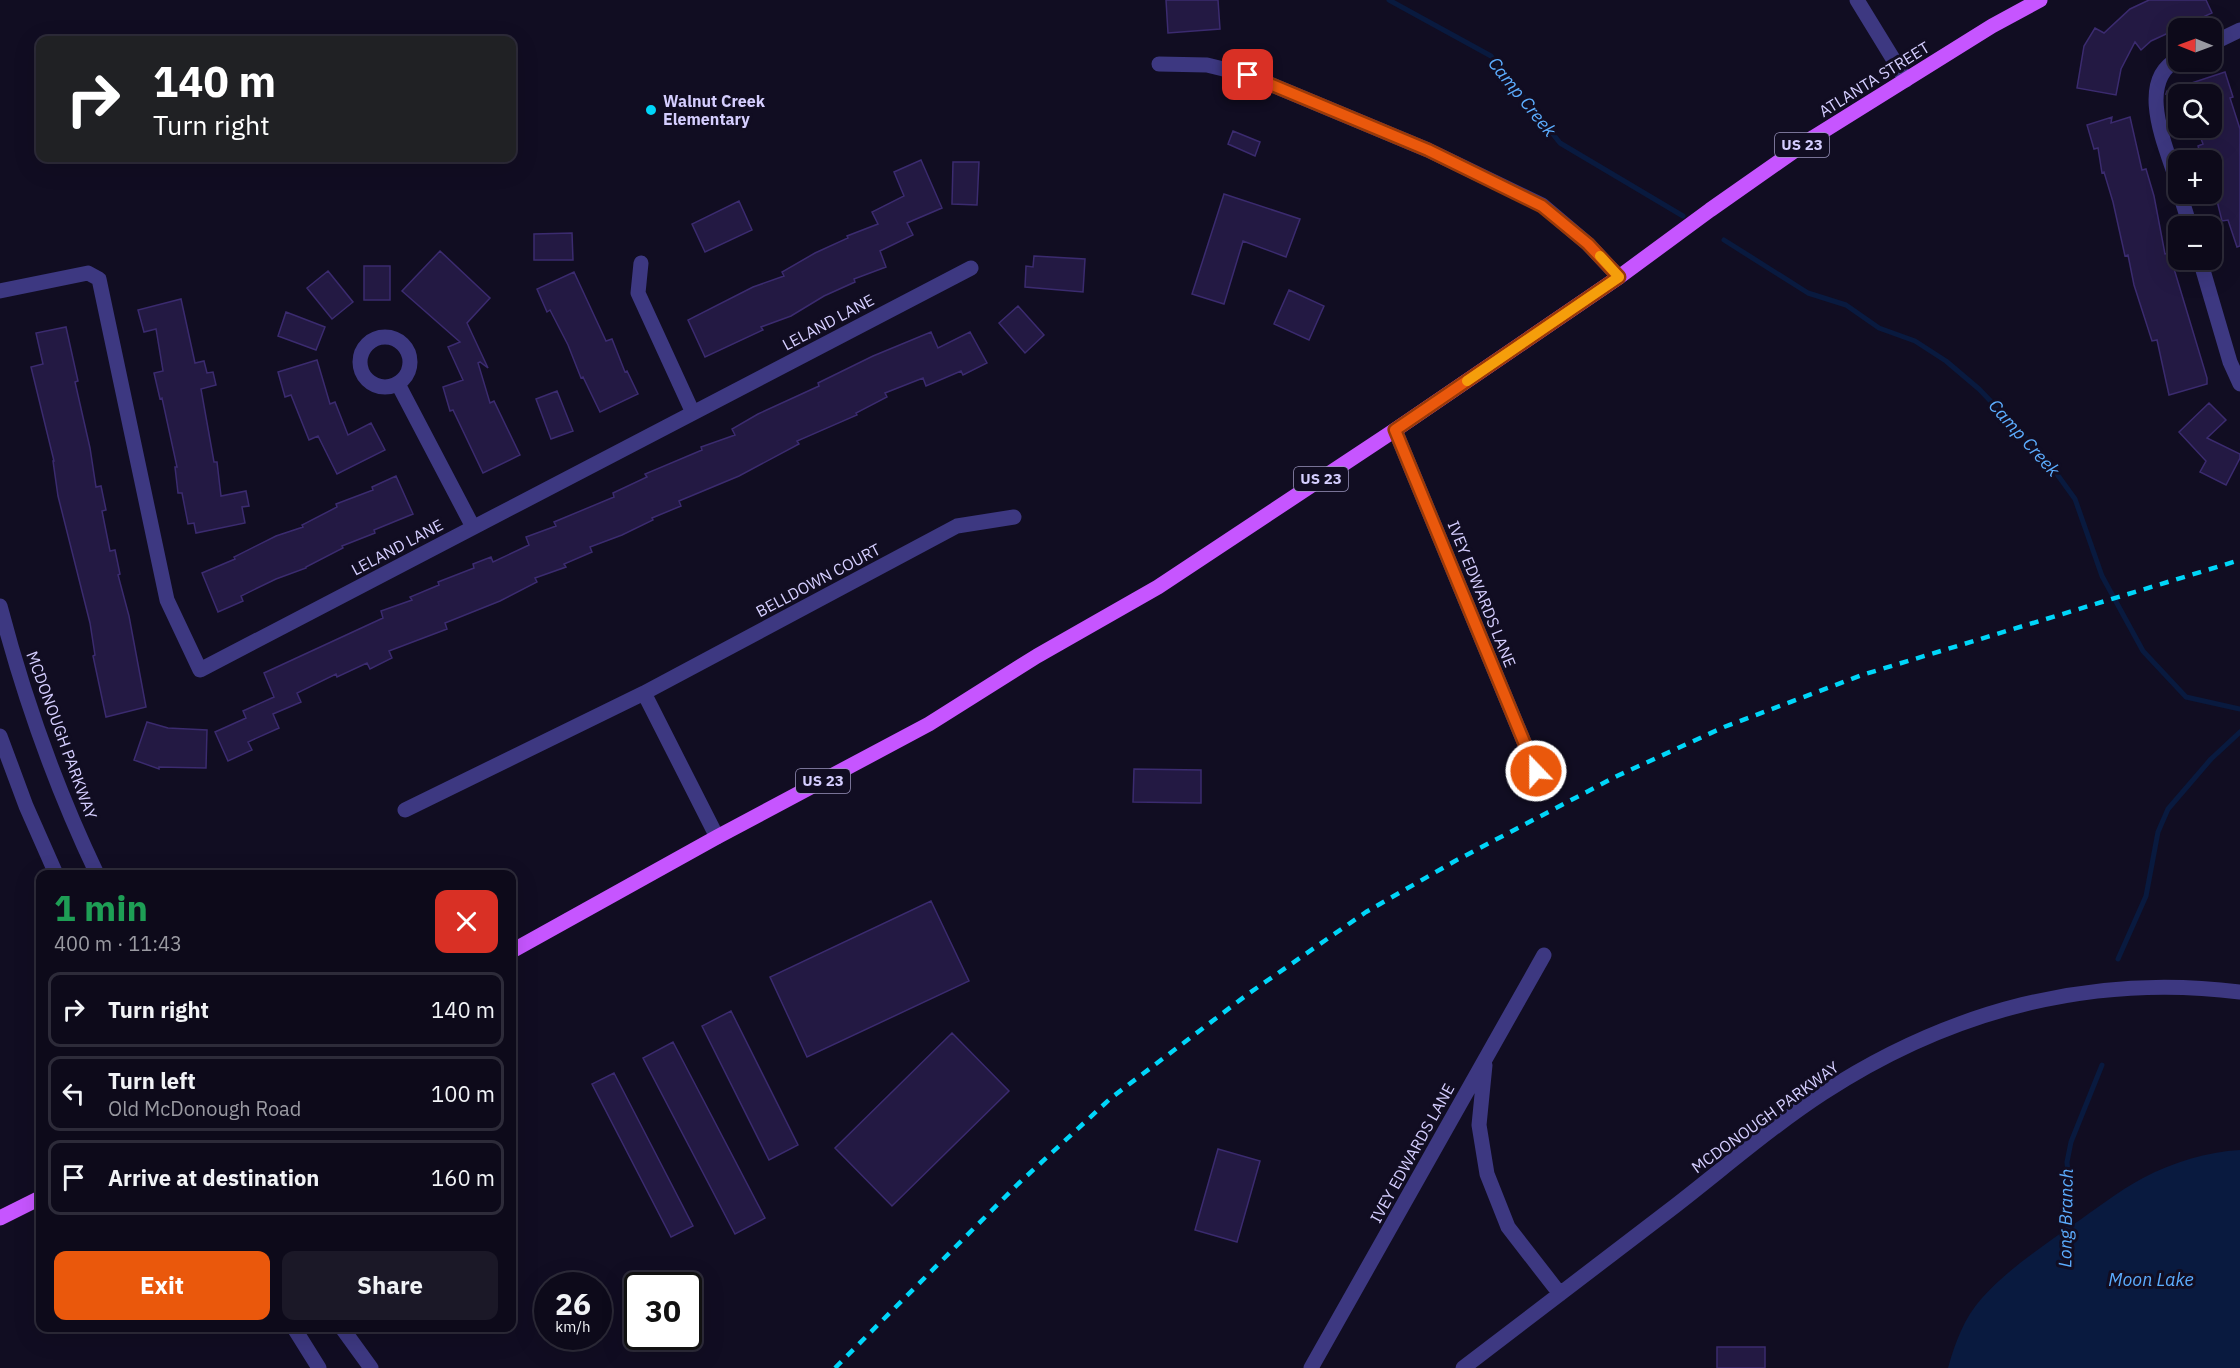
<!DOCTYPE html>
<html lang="en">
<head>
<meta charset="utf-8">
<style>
	body { margin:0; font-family:"IBM Plex Sans",sans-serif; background:#1b1827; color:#f1f3f6; height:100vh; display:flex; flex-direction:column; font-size:22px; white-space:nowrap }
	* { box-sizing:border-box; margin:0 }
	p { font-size:20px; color:#9a9aa2 }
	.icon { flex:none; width:33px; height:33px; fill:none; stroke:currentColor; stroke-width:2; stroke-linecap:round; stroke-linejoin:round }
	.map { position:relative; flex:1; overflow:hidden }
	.drawer { position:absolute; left:36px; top:870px; width:480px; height:462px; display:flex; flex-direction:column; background:#0d0a1a; border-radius:12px; box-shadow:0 6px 24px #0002,0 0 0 2px #2d2b39 }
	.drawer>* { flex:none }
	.hud { position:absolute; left:36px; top:36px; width:480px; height:126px; border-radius:12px; box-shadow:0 6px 24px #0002,0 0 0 2px #2d2b39; background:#202124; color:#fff; overflow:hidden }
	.needle { width:39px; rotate:271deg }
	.fabs { position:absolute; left:2168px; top:18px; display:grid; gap:12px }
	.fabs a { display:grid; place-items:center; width:54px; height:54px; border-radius:12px; background:#0d0a1a; box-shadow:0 6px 24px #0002,0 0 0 2px #2d2b39; font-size:30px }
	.speed { position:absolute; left:534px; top:1272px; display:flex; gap:12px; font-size:30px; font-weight:700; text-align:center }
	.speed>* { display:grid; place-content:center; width:78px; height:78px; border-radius:50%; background:#0d0a1a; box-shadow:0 6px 24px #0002,0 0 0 2px #2d2b39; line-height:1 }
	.speed small { font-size:15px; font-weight:400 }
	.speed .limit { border:3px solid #111; border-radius:9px; background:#fff; color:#111 }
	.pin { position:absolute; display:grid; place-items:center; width:51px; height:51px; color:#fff; margin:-26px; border-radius:12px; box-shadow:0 3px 9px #0006 }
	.me { position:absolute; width:66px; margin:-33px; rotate:338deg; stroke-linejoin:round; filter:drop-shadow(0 0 4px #0008) }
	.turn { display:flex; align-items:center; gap:21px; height:126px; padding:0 18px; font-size:27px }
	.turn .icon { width:78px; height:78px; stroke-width:2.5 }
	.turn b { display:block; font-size:42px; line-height:51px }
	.round { display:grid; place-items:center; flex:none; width:63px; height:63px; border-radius:12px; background:#1b1827 }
	.headline { display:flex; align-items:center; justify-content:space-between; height:102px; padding:0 18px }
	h1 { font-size:36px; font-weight:800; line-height:45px; color:#1e9e55 }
	.cta { display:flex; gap:12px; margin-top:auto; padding:12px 18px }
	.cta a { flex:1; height:69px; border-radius:12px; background:#ea580c; color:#fff; font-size:24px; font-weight:800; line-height:69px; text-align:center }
	.cta a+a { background:#1b1827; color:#f1f3f6 }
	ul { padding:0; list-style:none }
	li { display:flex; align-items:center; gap:18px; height:75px; margin:0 12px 9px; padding:0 6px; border:3px solid #2d2b39; border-radius:12px }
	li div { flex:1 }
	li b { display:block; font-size:22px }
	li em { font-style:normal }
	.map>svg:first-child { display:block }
	.water { fill:#091a3f }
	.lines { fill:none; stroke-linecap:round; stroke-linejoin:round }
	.stream { stroke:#091a3f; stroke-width:5 }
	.building { fill:#231943; stroke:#3b2b6f; stroke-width:1.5 }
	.minor { stroke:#3d3881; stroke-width:15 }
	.major { stroke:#c655ff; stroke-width:15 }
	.rail { stroke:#00d6f9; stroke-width:4.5; stroke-dasharray:9 8; stroke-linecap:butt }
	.route-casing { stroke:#983908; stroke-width:15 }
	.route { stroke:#ea580c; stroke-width:10 }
	.slow { stroke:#f59e0b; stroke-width:10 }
	.poi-dot { fill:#00d6f9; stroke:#110d22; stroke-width:2 }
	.labels { text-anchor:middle; stroke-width:6; stroke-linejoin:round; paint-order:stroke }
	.shield { fill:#110d22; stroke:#9a94bd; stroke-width:1.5 }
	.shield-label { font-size:15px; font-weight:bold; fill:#d5ceff }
	.street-label { font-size:16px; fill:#d5ceff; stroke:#110d22 }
	.poi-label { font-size:16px; font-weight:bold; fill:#d5ceff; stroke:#110d22; text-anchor:start }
	.water-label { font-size:18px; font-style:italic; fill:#5cadff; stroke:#110d22 }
</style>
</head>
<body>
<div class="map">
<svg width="2240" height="1368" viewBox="0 0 2240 1368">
	<rect width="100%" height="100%" fill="#110d22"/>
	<!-- water -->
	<path class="water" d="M2240,1150v218h-292c7,-25 16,-50 34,-70 25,-28 58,-50 89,-72 24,-16 47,-35 72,-48 30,-16 64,-26 97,-28z"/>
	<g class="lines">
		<!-- stream -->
		<path class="stream" d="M1389,0l102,56 69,87 123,73
			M1724,240l84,53 38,12 33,23 36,13 31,20 33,28 67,70 29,40 27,77 41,75 43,46 54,12
			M2118,959l28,-63 12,-64 10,-23 43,-50 29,-27
			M2068,1233l1,-48 -2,-23 4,-20 31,-77"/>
	</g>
	<!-- building -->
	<path class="building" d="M1166,0h52l2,29 -52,4z
		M2149,0h57l6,13 -61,28 -10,9 -6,-8 -14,27 -5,26 -39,-7 7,-42 11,-18 9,5 26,-24z
		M2225,72l8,25 -3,1 10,31v117l-3,1 -9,-27 -6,1 -11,-44v-17h-9l-4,-14 5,-2 -6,-16h14v-34h-45l1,-3z
		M2112,117l-1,6 19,-6 12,53 4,-1 8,27 11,58 6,-1 4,19 32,106v6l-38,11 -12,-55 -5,1 -18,-56 -6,-30 -3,1 -12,-54 -9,-30 -2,1 -4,-25 -4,1 -7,-24z
		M1233,131l27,11 -5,14 -27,-12z
		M921,160l21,48 -35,15 6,12 -33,16 6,16 -32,12 1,3 -31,14 -33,20 -30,11 2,3 -58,27 -17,-37 65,-33 31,-11 -2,-4 33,-19 33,-15 -1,-2 31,-12 -6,-12 32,-16 -10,-24z
		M953,162h26l-2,43 -25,-1z
		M1224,194l76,25 -14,38 -43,-16 -19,63 -32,-10z
		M739,201l13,29 -47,22 -13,-28z
		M572,233l1,27h-39v-26z
		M440,251l50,47 -23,25 21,45 -8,-6 -2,1 12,40 4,-2 26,54 -37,18 -30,-63 -3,1 -7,-24 20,-7 -15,-33 12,-5 -58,-51z
		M1034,256l51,3 -2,33 -58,-5 1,-21 7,1z
		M364,266h26v34h-26z
		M328,271l25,31 -21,17 -25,-31z
		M574,272l32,69 6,-2 13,33 2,-1 11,23 -38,18 -17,-35 -2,1 -13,-33 -18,-35 -3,2 -10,-23z
		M1289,290l35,16 -15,34 -35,-16z
		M181,299l14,64 9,-2 3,12 6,-1 3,13 -15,4 13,73h3l4,34 25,-5 3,15 -7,1 3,16 -49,10 -2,-10 -6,1 -6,-31h-4l-3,-26h2l-15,-69 -2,1 -6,-26 9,-2 -7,-42 -12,3 -6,-22z
		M1018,306l26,29 -19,18 -26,-30z
		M286,312l39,15 -9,23 -38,-14z
		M66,327l12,54 -3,1 15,66 6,39 5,-1 5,24 -4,1 8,40 5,-1 5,24 -2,1 11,41 17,91 -40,10 -13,-61 2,-1 -5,-32 -32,-127 -5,-35h1l-23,-94 12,-3 -7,-31z
		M931,332l7,16 32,-16 17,31 -24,12 -2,-4 -35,15 -3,-8 -38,15 2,4 -31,16 1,2 -60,26 2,3 -60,32 -60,25 2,5 -29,12 1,2 -31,15 -32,12 2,5 -28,12 2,3 -31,11 2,4 -37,19 -55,22 2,6 -58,22 3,7 -22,11 -3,-6 -30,14 -1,-3 -39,19 4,9 -28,12 6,14 -31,14 4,8 -24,11 -13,-29 31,-14 -3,-7 31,-14 -10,-24 119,-55 -2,-7 31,-11 -2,-3 29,-12 -1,-3 36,-14 -1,-4 18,-7 2,5 36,-17 -3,-8 30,-11 -2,-4 60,-25 -1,-4 34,-16 -2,-3 57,-24 -1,-3 34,-12 -3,-6 26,-15 61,-28 -1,-3 55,-27z
		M317,360l13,44 5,-2 13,33 23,-12 14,27 -48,24 -19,-38 -9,4 -18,-45 -6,2 -7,-25z
		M557,391l16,40 -22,8 -15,-40z
		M2209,403l17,17 -19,18 33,16v4l-14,27 -26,-13 6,-11 -27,-29z
		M396,476l17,38 -39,16 1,3 -33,13 1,2 -37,19v1l-30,11 -35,17 2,5 -25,11 -16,-39 33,-14 -1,-2 42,-21 27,-9 -1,-2 35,-18 -1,-3 37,-14 -1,-3z
		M147,722l21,6 39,2 -1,38 -47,-1v2l-25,-9z
		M1134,769l67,1v33l-68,-1z
		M931,901l38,80 -162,76 -37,-80z
		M731,1011l67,134 -29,15 -67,-134z
		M952,1033l57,58 -117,115 -57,-58z
		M673,1042l92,176 -30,16 -92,-176z
		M614,1073l79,153 -22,11 -79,-153z
		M1218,1149l42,12 -23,81 -42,-12z
		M1717,1347h48v21h-48z"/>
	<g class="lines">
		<!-- minor -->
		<path class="minor" d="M1857,0l49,80
			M2211,44l29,-14
			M2178,59c-44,23 -10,91 0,126
			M1159,64l48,1 41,10 180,75 114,55 46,39 31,33
			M2180,194l10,32
			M2200,260l30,102 10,22
			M641,263l-3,30 55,120
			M0,291l88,-18 11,6 68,321 33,70 771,-402
			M360 362a25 25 0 1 1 50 0a25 25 0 1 1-50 0Z
			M398,384l75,143
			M1395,430l141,341
			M0,606c24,92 56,182 97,268
			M644,693l313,-167 57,-9
			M0,736l26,70 30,68
			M405,810l239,-117 73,144
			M1485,1065l-6,60 8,49 21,53 52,67
			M294,1328l25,40
			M342,1328l29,40
			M1311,1368l233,-413
			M1463,1368c71,-54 142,-108 212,-162 49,-38 96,-79 148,-113 126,-82 267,-120 417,-101"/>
		<!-- major -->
		<path class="major" d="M512,951l205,-114 212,-113 108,-68 121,-69 237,-157 224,-153 91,-67 104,-73 178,-111 48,-26
			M0,1218l40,-20"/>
		<!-- rail -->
		<path class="rail" d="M835,1368l183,-184 93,-86 137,-104 118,-82 89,-51 162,-85 107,-49 138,-52 378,-115"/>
	</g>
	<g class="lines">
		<defs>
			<path id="route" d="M1248,75l180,75 114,56 46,38 31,33 -224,153 141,341"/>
		</defs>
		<!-- route casing -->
		<use href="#route" class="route-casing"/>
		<!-- route -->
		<use href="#route" class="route"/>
		<!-- slow -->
		<path class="slow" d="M1467,381l152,-104 -19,-21"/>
	</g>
	<!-- markers -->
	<circle class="poi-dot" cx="651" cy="110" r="6"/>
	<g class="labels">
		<!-- shield labels -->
		<g class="shield">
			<rect x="1775" y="133" width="54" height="24" rx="4.5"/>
			<rect x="1294" y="467" width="54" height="24" rx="4.5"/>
			<rect x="796" y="769" width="54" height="24" rx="4.5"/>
		</g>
		<g class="shield-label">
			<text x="1802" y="150">US 23</text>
			<text x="1321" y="484">US 23</text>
			<text x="823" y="786">US 23</text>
		</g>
		<!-- street labels -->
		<g class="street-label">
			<text transform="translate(1874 79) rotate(-32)" y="6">ATLANTA STREET</text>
			<text transform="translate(828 322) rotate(-28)" y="6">LELAND LANE</text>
			<text transform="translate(397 547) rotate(-28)" y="6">LELAND LANE</text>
			<text transform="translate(818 580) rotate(-28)" y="6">BELLDOWN COURT</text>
			<text transform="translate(1482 594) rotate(68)" y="6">IVEY EDWARDS LANE</text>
			<text transform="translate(62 735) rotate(70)" y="6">MCDONOUGH PARKWAY</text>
			<text transform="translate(1765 1117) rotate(-36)" y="6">MCDONOUGH PARKWAY</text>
			<text transform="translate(1412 1153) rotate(-61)" y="6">IVEY EDWARDS LANE</text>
		</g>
		<!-- poi labels -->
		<g class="poi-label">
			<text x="663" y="107">Walnut Creek<tspan x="663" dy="18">Elementary</tspan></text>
		</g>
		<!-- water labels -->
		<g class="water-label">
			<text transform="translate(1522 97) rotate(51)" y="6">Camp Creek</text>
			<text transform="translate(2024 438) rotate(48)" y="6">Camp Creek</text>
			<text transform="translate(2066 1218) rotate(-89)" y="6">Long Branch</text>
			<text x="2151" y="1286">Moon Lake</text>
		</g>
	</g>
</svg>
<div class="fabs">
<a><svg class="needle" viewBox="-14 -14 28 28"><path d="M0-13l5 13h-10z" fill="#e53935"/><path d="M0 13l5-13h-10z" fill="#9a9aa2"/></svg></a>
<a><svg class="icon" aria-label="search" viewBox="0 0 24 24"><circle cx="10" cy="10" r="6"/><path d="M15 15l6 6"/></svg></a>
<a>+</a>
<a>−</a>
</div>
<div class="speed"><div>26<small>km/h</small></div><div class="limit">30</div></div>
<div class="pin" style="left:1248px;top:75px;background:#d93025"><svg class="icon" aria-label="arrive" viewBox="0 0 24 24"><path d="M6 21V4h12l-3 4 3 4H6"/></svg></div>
<svg class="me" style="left:1536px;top:771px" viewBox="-20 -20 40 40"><circle r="17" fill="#ea580c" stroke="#fff" stroke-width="3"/><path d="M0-11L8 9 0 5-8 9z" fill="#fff"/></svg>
<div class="hud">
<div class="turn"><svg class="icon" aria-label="right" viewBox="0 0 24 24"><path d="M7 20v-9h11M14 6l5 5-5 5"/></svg><div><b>140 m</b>Turn right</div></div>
</div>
<section class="drawer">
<div class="headline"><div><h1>1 min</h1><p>400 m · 11:43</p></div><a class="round" style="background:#d93025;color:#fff"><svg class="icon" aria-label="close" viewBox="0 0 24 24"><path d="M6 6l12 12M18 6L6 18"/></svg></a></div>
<ul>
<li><svg class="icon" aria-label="right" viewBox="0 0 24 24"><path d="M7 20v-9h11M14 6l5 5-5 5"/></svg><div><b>Turn right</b></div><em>140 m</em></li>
<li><svg class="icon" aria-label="left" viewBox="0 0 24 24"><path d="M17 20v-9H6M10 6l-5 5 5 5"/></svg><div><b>Turn left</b><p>Old McDonough Road</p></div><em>100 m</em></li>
<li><svg class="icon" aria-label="arrive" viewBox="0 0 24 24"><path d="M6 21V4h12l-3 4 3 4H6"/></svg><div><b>Arrive at destination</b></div><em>160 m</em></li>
</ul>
<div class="cta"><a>Exit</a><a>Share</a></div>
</section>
</div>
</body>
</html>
